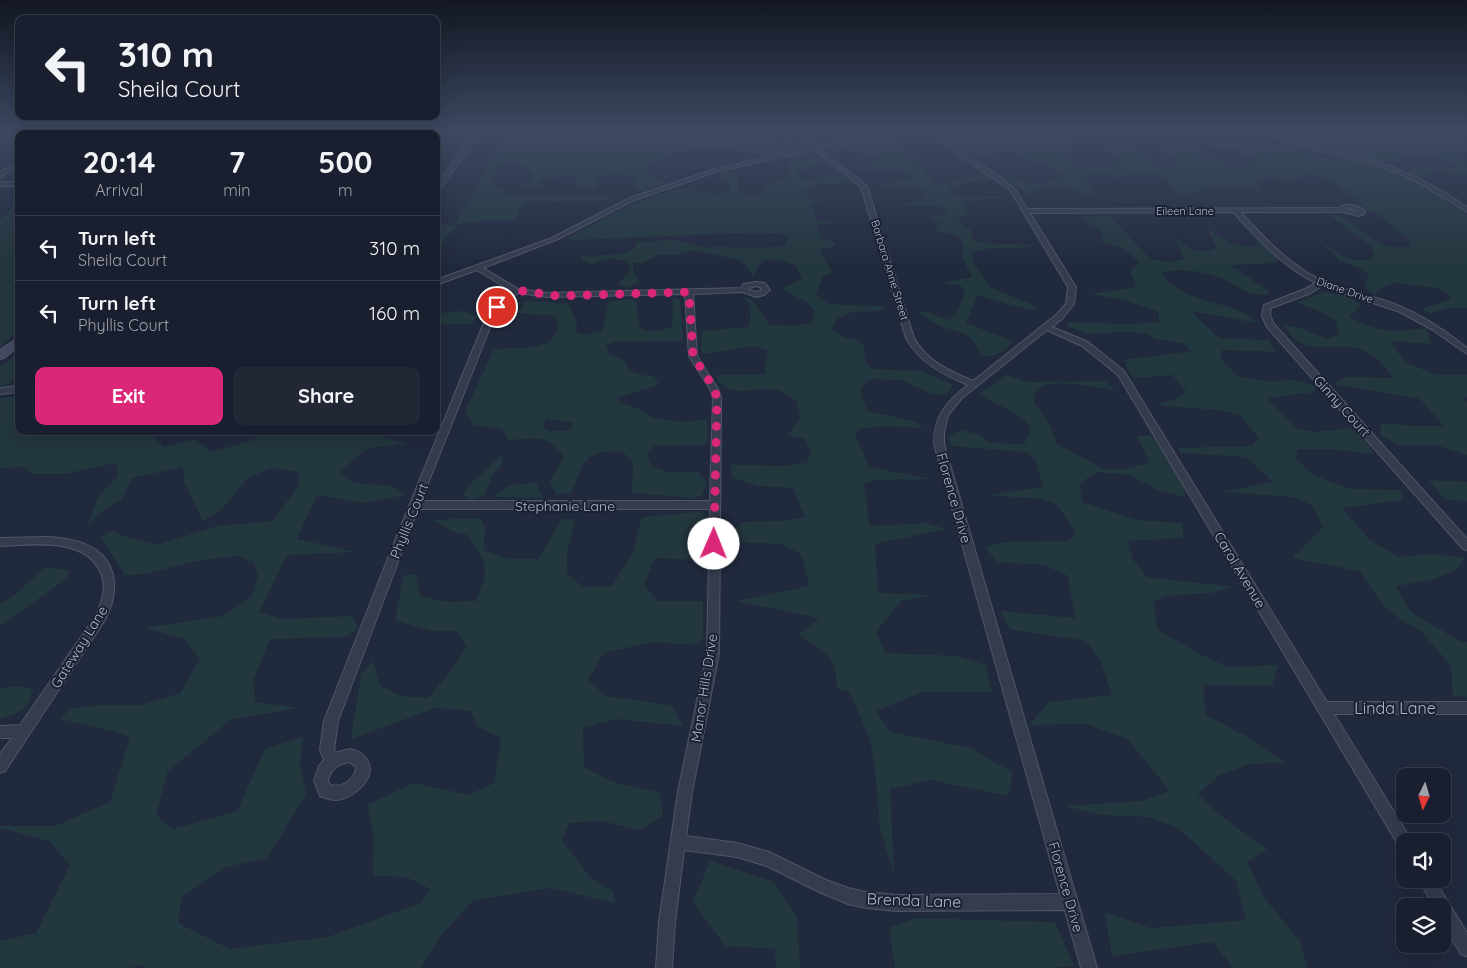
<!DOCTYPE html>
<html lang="en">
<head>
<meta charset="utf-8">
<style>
	body { margin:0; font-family:Quicksand,sans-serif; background:#222736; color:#f1f3f6; height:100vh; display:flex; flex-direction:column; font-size:19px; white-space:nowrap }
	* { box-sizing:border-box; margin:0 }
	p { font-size:16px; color:#9fa2aa }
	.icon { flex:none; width:28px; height:28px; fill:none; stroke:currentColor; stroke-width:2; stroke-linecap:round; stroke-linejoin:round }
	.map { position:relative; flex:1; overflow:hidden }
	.drawer { position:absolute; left:15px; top:130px; width:425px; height:305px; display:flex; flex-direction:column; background:#191f2e; border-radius:10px; box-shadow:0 5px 20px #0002,0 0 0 1px #373d4a }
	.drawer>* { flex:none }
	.hud { position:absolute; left:15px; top:15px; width:425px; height:105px; border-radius:10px; box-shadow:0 5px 20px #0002,0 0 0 1px #373d4a; background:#191f2e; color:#f1f3f6; overflow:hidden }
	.needle { width:32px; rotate:185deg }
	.tools { position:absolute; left:1396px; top:768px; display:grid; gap:10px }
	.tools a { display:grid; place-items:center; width:55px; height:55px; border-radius:10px; background:#191f2e; box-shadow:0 5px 20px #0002,0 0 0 1px #373d4a; font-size:25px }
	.pin { position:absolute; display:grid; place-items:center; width:42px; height:42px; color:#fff; margin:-21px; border:2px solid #fff; border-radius:50%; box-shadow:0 1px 5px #0007 }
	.me { position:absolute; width:55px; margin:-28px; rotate:1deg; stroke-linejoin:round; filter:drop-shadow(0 0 4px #0008) }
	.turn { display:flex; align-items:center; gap:18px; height:105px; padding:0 20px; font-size:22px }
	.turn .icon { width:65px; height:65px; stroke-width:2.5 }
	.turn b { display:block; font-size:35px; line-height:42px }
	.eta { display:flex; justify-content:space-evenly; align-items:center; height:85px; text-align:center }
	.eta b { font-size:30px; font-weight:700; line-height:35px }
	.cta { display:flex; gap:10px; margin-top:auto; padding:10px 20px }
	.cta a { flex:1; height:58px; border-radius:10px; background:#db2777; color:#fff; font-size:20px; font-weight:700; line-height:58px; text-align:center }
	.cta a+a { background:#222736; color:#f1f3f6 }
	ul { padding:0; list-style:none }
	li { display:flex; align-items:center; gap:15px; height:65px; padding:0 20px; border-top:1px solid #373d4a }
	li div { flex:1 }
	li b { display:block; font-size:19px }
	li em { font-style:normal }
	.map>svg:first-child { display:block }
	.green { fill:#23373e; fill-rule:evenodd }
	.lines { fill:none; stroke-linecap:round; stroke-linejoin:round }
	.street-casing { stroke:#505668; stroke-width:2 }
	.secondary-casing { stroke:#505668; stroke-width:2 }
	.street { fill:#353c4d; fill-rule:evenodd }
	.secondary { fill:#434a61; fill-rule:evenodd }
	.route { stroke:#db2777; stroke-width:9; stroke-dasharray:0 16.2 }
	.labels { text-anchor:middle; stroke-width:4; stroke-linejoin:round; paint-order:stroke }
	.far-street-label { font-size:11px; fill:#b1b6c9; stroke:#1a2132 }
	.street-label { font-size:14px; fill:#b1b6c9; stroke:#1a2132 }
	.near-street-label { font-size:16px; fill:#b1b6c9; stroke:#1a2132 }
</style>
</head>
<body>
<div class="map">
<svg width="1467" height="968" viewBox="0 0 1467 968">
	<rect width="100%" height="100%" fill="#21293d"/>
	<!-- green -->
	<path class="green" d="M508,132h272l3,20 -18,3 -34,-5h-43l-20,3 -6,5 -17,9 7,8 15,8 -25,8 -9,-4 2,-9c-11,-5 -27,-5 -38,1v9h-20l-3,-12 -31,2 -8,12 -13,-4 12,-10 -8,-9 -20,-3 -10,4 -6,18 13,3 3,6h99l16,3 -26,3 -68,2 -8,8 -2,10h-35l-24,3 -18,22 1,11 -5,3v-35h18z
		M792,132h85l1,2 -30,3 -47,10 -6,-3z
		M939,132h132l-13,2 34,8h19l-1,-5 40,6 126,1 1,2 -218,-1 -2,2 14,4 -8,3c6,17 37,12 51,11l3,-5 -9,-10c7,0 18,-2 24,0 21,7 17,24 47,15l-16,-15h29l34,14h23l7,-3 -17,-11h64l23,8 39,5 34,10 22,11 46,31v93h-20l-17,6 -9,-5 31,-10 -11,-10 -46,-6 -13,4 -7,8 -10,-8 4,-12 -14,-9 -16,-5 -2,-4 -29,-28c15,12 34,34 56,31 3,0 8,-3 11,-5l-5,-9 -41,-32c21,1 36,24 56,31 7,3 17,2 24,2l2,-6 -33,-27 -13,-4 -2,-5c-18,-14 -34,-33 -59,-30 -4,1 -9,5 -14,7 -12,-5 -25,-9 -36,1l11,10c-7,1 -11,-5 -18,-6 -22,-4 -44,2 -65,9l-19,-21 -35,-2 -5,3 -1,3 -18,-6 -19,1c1,10 10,15 13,24 -11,-2 -17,-7 -26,-9 -15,-4 -34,-1 -46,6 -7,-11 -20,-12 -27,-22 27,9 40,18 66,2l-20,-11 -15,-2 -14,-10 -30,1 -2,5c-12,-2 -38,-16 -45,-26z
		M1216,132h45l13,9 -84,-1 8,-3h17l3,-4z
		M1274,132h193v19l-14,1 1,3 13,7v13l-33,-6 -9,8 -17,-5 4,-4 48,-1 -25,-10 -16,-2 -39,8 -69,-17z
		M908,135l5,3 -1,5 -20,-1 -1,3 23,14 19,22 7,3 28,-5 12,-6 7,1 7,5c-16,1 -30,5 -45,7l1,8c20,5 40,0 60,3l-46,5 -1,2 6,10 -9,3 -1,6 13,7v9l11,4 52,2c-20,8 -47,-3 -64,10l4,10 15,22 45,19 3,5 -25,-5 -35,-11 -12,28 47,18c-8,11 -19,16 -32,15 -10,-29 -24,-21 -45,-32 -7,-3 -13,-9 -20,-13 13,-1 21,6 34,9l8,-9 7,-19 -5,-7 -18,-2 30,-6 -11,-23 3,-8 -6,-10 -24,-6 5,-6 -10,-7 18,-3 -4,-7 -58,-2 20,-1 16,-4 5,-8 -11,-6h-42l40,-8 -11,-8 -45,1v-4l15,-4 7,-4c-16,-9 -31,-7 -49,-6l-2,-4z
		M807,154l19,9 -29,8v5c12,8 26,0 40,-1 4,0 11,3 16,4 -14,9 -33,1 -47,10l2,10h53l-43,2 -7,2 6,18 26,2 -24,1 -2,4 5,10 14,5 -2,4 -14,2 12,23 -10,6 -6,17 12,9 60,3 -7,4 -28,1 -16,6 -5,11 14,9 11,2 7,6 1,16 8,7 49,2 31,14 -7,10 -14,-1 -31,-14 -31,-1 -10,10 7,22 47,10 10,7 -43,-2 -22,3 -4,5 14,33 62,12 -57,1 -10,4 6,42 56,-3 20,6 -71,15 3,49 56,2 -33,6 -25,31 10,21 71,3 29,9 6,27h-69l-47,19 14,21 81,16 42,25 -5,23 -78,-16 -40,9 4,84 -14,-43 -4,-53 -6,-38 -21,-48 -12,-2c-1,-35 -13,-36 -38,-55l21,-16 -84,-17 73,-15 -8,-32 -21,-10 -46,-2 -1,-13 11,-7 39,-1 22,-4 -12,-29 -34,-2 -27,-8 -1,-13 53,1 23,-3 4,-11 -6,-13 -17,-4 12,-17 -4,-17c-7,-5 -13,-10 -21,-11 -22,-5 -47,12 -60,-15l49,-1 4,-23c-20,-11 -45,5 -67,2l1,-22 47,-4 2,-19 -8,-12 9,4 18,25 24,1 18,-3 3,-12 -10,-10 -24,-12 21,-10 -6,-13c-21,-8 -35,-14 -43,12l-5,-10 -11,-9 -45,-9 -14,5h-20l-16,8h-9v8l6,10 -10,7 -12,-4 13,-12 -1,-10c-12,-4 -25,-4 -37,3l-10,-5 -2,-4 42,-2 12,-5 3,-6 -2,-1 40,-2 33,8 10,-2 25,3 42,-3 4,-11c-16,-4 -35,0 -53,-2l-158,7h-8l-1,-3c35,-17 70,-40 109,-48 18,-4 35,14 52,1l-1,-8 -13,-4 8,-6 12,-1 2,10 -1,10 7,5h14l7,-8 1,-5 17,-2 6,-3 1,-19 4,-3z
		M19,200v131l-19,16v-127c9,-5 10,-14 19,-20z
		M1109,215l42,44 20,3 13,-3 -9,-20c16,9 24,17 42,8l-10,-19c15,11 31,21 51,18l-5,-10 27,24c-9,6 -36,3 -49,6l35,23 4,5c-25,3 -26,-6 -47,-15 -15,-7 -46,-12 -61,-6 23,35 74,25 94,50l-65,-12 28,27 50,2 7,12 -54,-2 -2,8 19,19 30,4 25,-1 21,6v6l-48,6 29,30 19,4 37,-4 18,18 4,8 -46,-5h-30l-3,9 20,18 35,13 51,1 2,10 -61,8 29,33 28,16 34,-3 32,4 -7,11 -26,11 -36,6 15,26 50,30h6v55l-14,-1 -2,-30 -30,-35 -17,-9 -19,-15 -26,-36 -67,-13 31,-31 -11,-22 -20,-8 -72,-5 53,-10 -27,-25 -65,-4 -4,-5 75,-2 7,-8 -20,-23 -20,-5 -64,-5 20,-6 11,-8 -14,-16 -38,3 -5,-6 -4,-12 67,-9 -10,-8 -27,-4 -7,-5 -21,-2 -40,2 -21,-8 2,-4 62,2 29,-2 -1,-10c-23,-10 -44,-15 -68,-18l46,-7 -6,-17 9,-6c-9,-14 -21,-18 -36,-21l-2,-12 -19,-14z
		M1325,292l21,3 15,10 -12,12c32,17 44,15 78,11l4,16 -41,-3 15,21 32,13h30v22h-5l5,5v53l-31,-10h-36l-19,-9v-13l32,3h31l-24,-27 -85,-15 11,-7 48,1c-7,-8 -16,-20 -25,-25 -28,-16 -68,10 -84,-28l13,2 29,12 11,-4 -2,-14 -13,-8 -27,-11z
		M673,297l7,3 3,38 -2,3 -68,1 -7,3 4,10 14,5c6,15 15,15 30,16l5,9 -41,12 1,5 21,7 14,9 28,4 25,-3 1,23 -5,3 -48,1 -8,6 4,14 16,6h30l10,9 -5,15 -8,2 -62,-5 1,-32 -12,-10c-38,1 -37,9 -49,42l-16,1 -6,-13 14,-24c-18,-24 -27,-19 -55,-17l-7,-11 -27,-4 -9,-11 1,-7 27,-58 39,-2 16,-5 10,-13 -4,-13 -37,-3 6,-11c16,-2 29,2 44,1l9,20 -1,9 8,3 17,-4c5,-9 4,-19 8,-29l20,-3 7,2 3,24 4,5 13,1 16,-4zM546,419l28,4 -6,8h-20l-5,-4z
		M436,311l5,2 21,-2 17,5 -9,8 -34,1z
		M19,352v22l-12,11 -7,1v-19z
		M1007,375l21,7 77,-1 11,10c-17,-3 -67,-15 -80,0 -2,2 -2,7 -3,11 11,13 20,25 24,42l47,25h21l24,-6 -12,-27h15l31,45 2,16 -27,-7 -28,-15 -33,-3 -17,11 2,19 56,18 44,3 1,15 -55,3 4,17 15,19 88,10 -24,6 -46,3 -12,6 5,28 42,24 27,13 51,-2 -6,21 -69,-1 3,30 40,21 39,27 -35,1 -30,11 -22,19 19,19 50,36 -20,13 16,34 37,45 7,27h-74l-20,-26 -101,14 -7,-44 45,16 96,-8 -10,-39 -58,-53 -30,-11 -46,-2 -38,-9 78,-5 28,-10 -43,-52 -41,-15 -57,1 20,-23 63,-7 -11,-33 -15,-21 -76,-12 -10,-18 75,7 -7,-42 -23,-11 -48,-3 -12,-15 18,-5 66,-1 7,-8 -20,-29 -14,-5 -55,-4 56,-8 -8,-28 -9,-7 -74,-6 -5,-9 13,-7 21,5 8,8 35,1 7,-16 -8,-10 -45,-24z
		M19,396v35h7l6,5 19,-5h52l-1,5 30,-5h26l-9,2 15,14 31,-8 17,13 41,-12 10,-9h113l6,6 27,7 -41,4 -29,24 14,11 39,3 14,9 -45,8 -44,-8 -20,44 59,13 -69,3 -28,57 23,7 70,-3 6,13 -14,8 -74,2 -16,40 1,23 45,6 -68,11 -64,52 -12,44 17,14 64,-18 28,-62 38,-12 -3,24 6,33 -39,64 -41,9 -44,30 -4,26 52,26 98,-12 92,-34 10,-14 -24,-12 -33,-1 1,-40 -7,-31 47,-22 55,12 25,-12 7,-45 -24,-12 -6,-15 -35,-3 -85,31 10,-65 12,-13 7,24 21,11 27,2 23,-27 16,-25 -11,-15h-25l-36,-11 9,-45 12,-1 4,22 27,6 29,-1c14,-33 11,-37 -9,-66l-13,-3 -21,-12 48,-2 4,10 -1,22 26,9h28l24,-40 13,1 -8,34v20l16,13 29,-1 21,-33 9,-36 57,-5 8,4 -3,38 -4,6 -45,-2 -11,27 14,16h45v37l-10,7 -40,-3 -49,11 -16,27 18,16 65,9 12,21 -68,-7 -32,9 1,39 29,15 47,11 3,23 -24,14 -38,-9 -32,2 -7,17 28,37 24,15v11l-62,-15 -78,12 -33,35 -20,33h-274l-5,-3 -12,3h-130v-27l36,-8 34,-68 -21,-24 -49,-13v-2h55l55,-24 20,-65 -22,-7 -48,-11 10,-10 27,-4h45l38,-12 20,-34 -16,-20 -39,-11 78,-12 29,-20 6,-20 -4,-13 -15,-7 -38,4 -57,14 -19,1 -24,-38 11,-6 11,5 34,9 60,-19 56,-5 25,-35 1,-14 -29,-4 -22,10 -25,30 -20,13 -19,-39 -1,-15 -51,11 -10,21 -24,15 -11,13 11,-30 21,-22 -4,-12 -50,11h-34l-6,-7 -25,1v-70z
		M503,454l-1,11 -9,9 -9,22 -13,4 -9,-5 7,-10z
		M1429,480l38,2v19l-22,-1z
		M531,483h5l7,15 -49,-1c12,-12 20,-13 37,-14z
		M45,567l24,3 -1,8 -68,48v-22l11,-6z
		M15,686l17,2c-1,22 -13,24 -32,31v-30z
		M710,861l63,21 24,34 3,52h-24l-1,-19 -50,-3 -32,-44z
		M915,918l140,4 19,44 -25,2h-154l-6,-40z"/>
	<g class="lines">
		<defs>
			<path id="street" d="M65,132h7l-2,2h-8z
				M303,132h6l-2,2h-7z
				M426,132h5l-1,2h-6z
				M448,132h33l-43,60 -2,1v-7l38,-52h-23z
				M784,132h5l3,19 108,-19h9l-2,2 -88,15 48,37 47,152c13,23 35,33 59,43l83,-66 10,-11 2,-17 -58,-97 -84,-58h5l62,40 21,16 13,21 312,-1c8,-6 18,-3 26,3v2l-6,3 -16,-4h-103c23,24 48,52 79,67 19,10 41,14 61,20 33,10 61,28 87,49v6l-34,-24 -33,-18 -78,-26 -11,7 -40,15 -1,8 4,8 193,215v11l-4,-1 -196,-222 -5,-11 2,-11 41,-16 11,-6c-33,-16 -59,-45 -83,-71l-203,1 46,74 -2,17 -12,15 -10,8 36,15 36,29 203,331h140v12h-133l76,124 2,3h-7v9l-5,-2 -282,-473 -36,-29 -35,-16 -85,68 -14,17 -4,18v11l153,524h-16l-16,-58 -168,1 -31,-3 -18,-4 -31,-13 -50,-25 -30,-9 -53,-7 -9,72 -3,46h-16l3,-46 19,-130 29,-139 3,-144h-292l-80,212 -4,29 1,3 15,-4c4,1 11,3 14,7 18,18 -10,43 -28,44 -6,0 -11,-2 -16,-4l-6,-15 5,-15 5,-6 -4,-10 4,-29 70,-178 91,-223 9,-15 17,-14 -34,-21 -41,15v-5l116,-42 78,-40 85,-29 72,-17zM814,150l47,37 45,151c14,25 36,36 62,47 -22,17 -34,31 -34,59l126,450 -163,1 -31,-3 -18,-4 -22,-8 -57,-28 -32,-9 -51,-7 6,-44 27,-139 2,-255 -3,-9 -21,-33 -4,-62 50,-2 13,5 8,-2 6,-5 -5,-7 -9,-1 -13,2 -1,4 -194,5 -30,-4 -35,-21 73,-28 78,-40 85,-29zM1350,208l9,4 -13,-3zM756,286l4,1 2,3 -6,2 -7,-2v-2zM518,293l30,4 137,-3 4,62 21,33 3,9 -3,103h-289l72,-181 7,-12zM349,762l7,5c-1,13 -14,21 -26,18l-2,-4c2,-11 10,-17 21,-19z
				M1265,132h7c34,16 70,20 106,30 33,10 61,26 89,45v5l-46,-28 -23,-11 -25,-9 -81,-20z
				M19,161v5l-19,11v-5z
				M0,182h19v4h-19z
				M19,386v6l-19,2v-6z
				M47,537c16,1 35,3 49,13 24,17 21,47 9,70l-100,151 -5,2v-19l12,-16h-12v-12l20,-1 77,-111c5,-13 10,-28 4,-41 -16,-37 -69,-28 -101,-27v-8z
				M1419,879h15l33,54v23l-6,-2 -19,-32v-16h-9z"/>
			<path id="secondary" d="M253,132h9l-2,2h-8z
				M19,337v9l-15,12 -4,1v-9z"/>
		</defs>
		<!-- street casing -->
		<use href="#street" class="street-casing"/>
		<!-- secondary casing -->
		<use href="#secondary" class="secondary-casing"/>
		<!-- street -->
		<use href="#street" class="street"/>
		<!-- secondary -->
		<use href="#secondary" class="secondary"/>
	</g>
	<!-- sky -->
	<linearGradient id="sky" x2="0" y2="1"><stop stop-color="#121722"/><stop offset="0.49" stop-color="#3d4962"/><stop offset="1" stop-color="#3d4962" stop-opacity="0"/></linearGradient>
	<rect width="1467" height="267" fill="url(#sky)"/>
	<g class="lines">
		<!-- route -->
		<path class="route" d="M497,307l19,-17 42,6 131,-4 4,64 21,32 3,10 -3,146"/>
	</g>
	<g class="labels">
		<!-- far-street labels -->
		<g class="far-street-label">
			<text x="1185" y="215">Eileen Lane</text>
			<text transform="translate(890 270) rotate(73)" y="4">Barbara Anne Street</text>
			<text transform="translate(1345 290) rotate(19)" y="4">Diane Drive</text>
		</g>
		<!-- street labels -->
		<g class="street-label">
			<text transform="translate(1342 406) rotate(48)" y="5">Ginny Court</text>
			<text transform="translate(954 498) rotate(74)" y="5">Florence Drive</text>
			<text x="565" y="511">Stephanie Lane</text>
			<text transform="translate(409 521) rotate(-68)" y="5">Phyllis Court</text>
			<text transform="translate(1240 570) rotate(59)" y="5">Carol Avenue</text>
			<text transform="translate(79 647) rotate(-58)" y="5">Gateway Lane</text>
			<text transform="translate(704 688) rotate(-81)" y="5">Manor Hills Drive</text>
			<text transform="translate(1066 887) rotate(74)" y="5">Florence Drive</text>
		</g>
		<!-- near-street labels -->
		<g class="near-street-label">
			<text x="1395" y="714">Linda Lane</text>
			<text transform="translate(914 900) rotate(2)" y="6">Brenda Lane</text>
		</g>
	</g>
</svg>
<div class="tools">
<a><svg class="needle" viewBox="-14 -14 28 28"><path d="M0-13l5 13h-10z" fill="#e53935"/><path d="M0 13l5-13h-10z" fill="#9fa2aa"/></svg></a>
<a><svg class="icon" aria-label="sound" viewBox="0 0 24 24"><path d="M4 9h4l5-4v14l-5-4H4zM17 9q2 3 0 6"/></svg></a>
<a><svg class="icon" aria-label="layers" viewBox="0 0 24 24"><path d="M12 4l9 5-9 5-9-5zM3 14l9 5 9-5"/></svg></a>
</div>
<div class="pin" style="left:497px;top:307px;background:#d93025"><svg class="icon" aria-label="arrive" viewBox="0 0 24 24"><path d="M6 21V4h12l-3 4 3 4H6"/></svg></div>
<svg class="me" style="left:714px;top:544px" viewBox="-20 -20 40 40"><circle r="19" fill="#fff"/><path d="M0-13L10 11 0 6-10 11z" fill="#db2777"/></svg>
<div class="hud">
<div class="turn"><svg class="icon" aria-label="left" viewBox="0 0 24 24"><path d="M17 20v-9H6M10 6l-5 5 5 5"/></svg><div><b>310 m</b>Sheila Court</div></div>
</div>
<section class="drawer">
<div class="eta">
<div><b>20:14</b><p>Arrival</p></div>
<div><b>7</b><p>min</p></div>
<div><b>500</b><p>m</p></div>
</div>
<ul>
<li><svg class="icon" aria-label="left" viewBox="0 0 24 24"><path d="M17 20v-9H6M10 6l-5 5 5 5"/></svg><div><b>Turn left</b><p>Sheila Court</p></div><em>310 m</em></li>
<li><svg class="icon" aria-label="left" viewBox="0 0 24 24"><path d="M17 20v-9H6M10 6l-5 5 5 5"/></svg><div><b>Turn left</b><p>Phyllis Court</p></div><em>160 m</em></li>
</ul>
<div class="cta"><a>Exit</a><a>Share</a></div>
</section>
</div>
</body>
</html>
